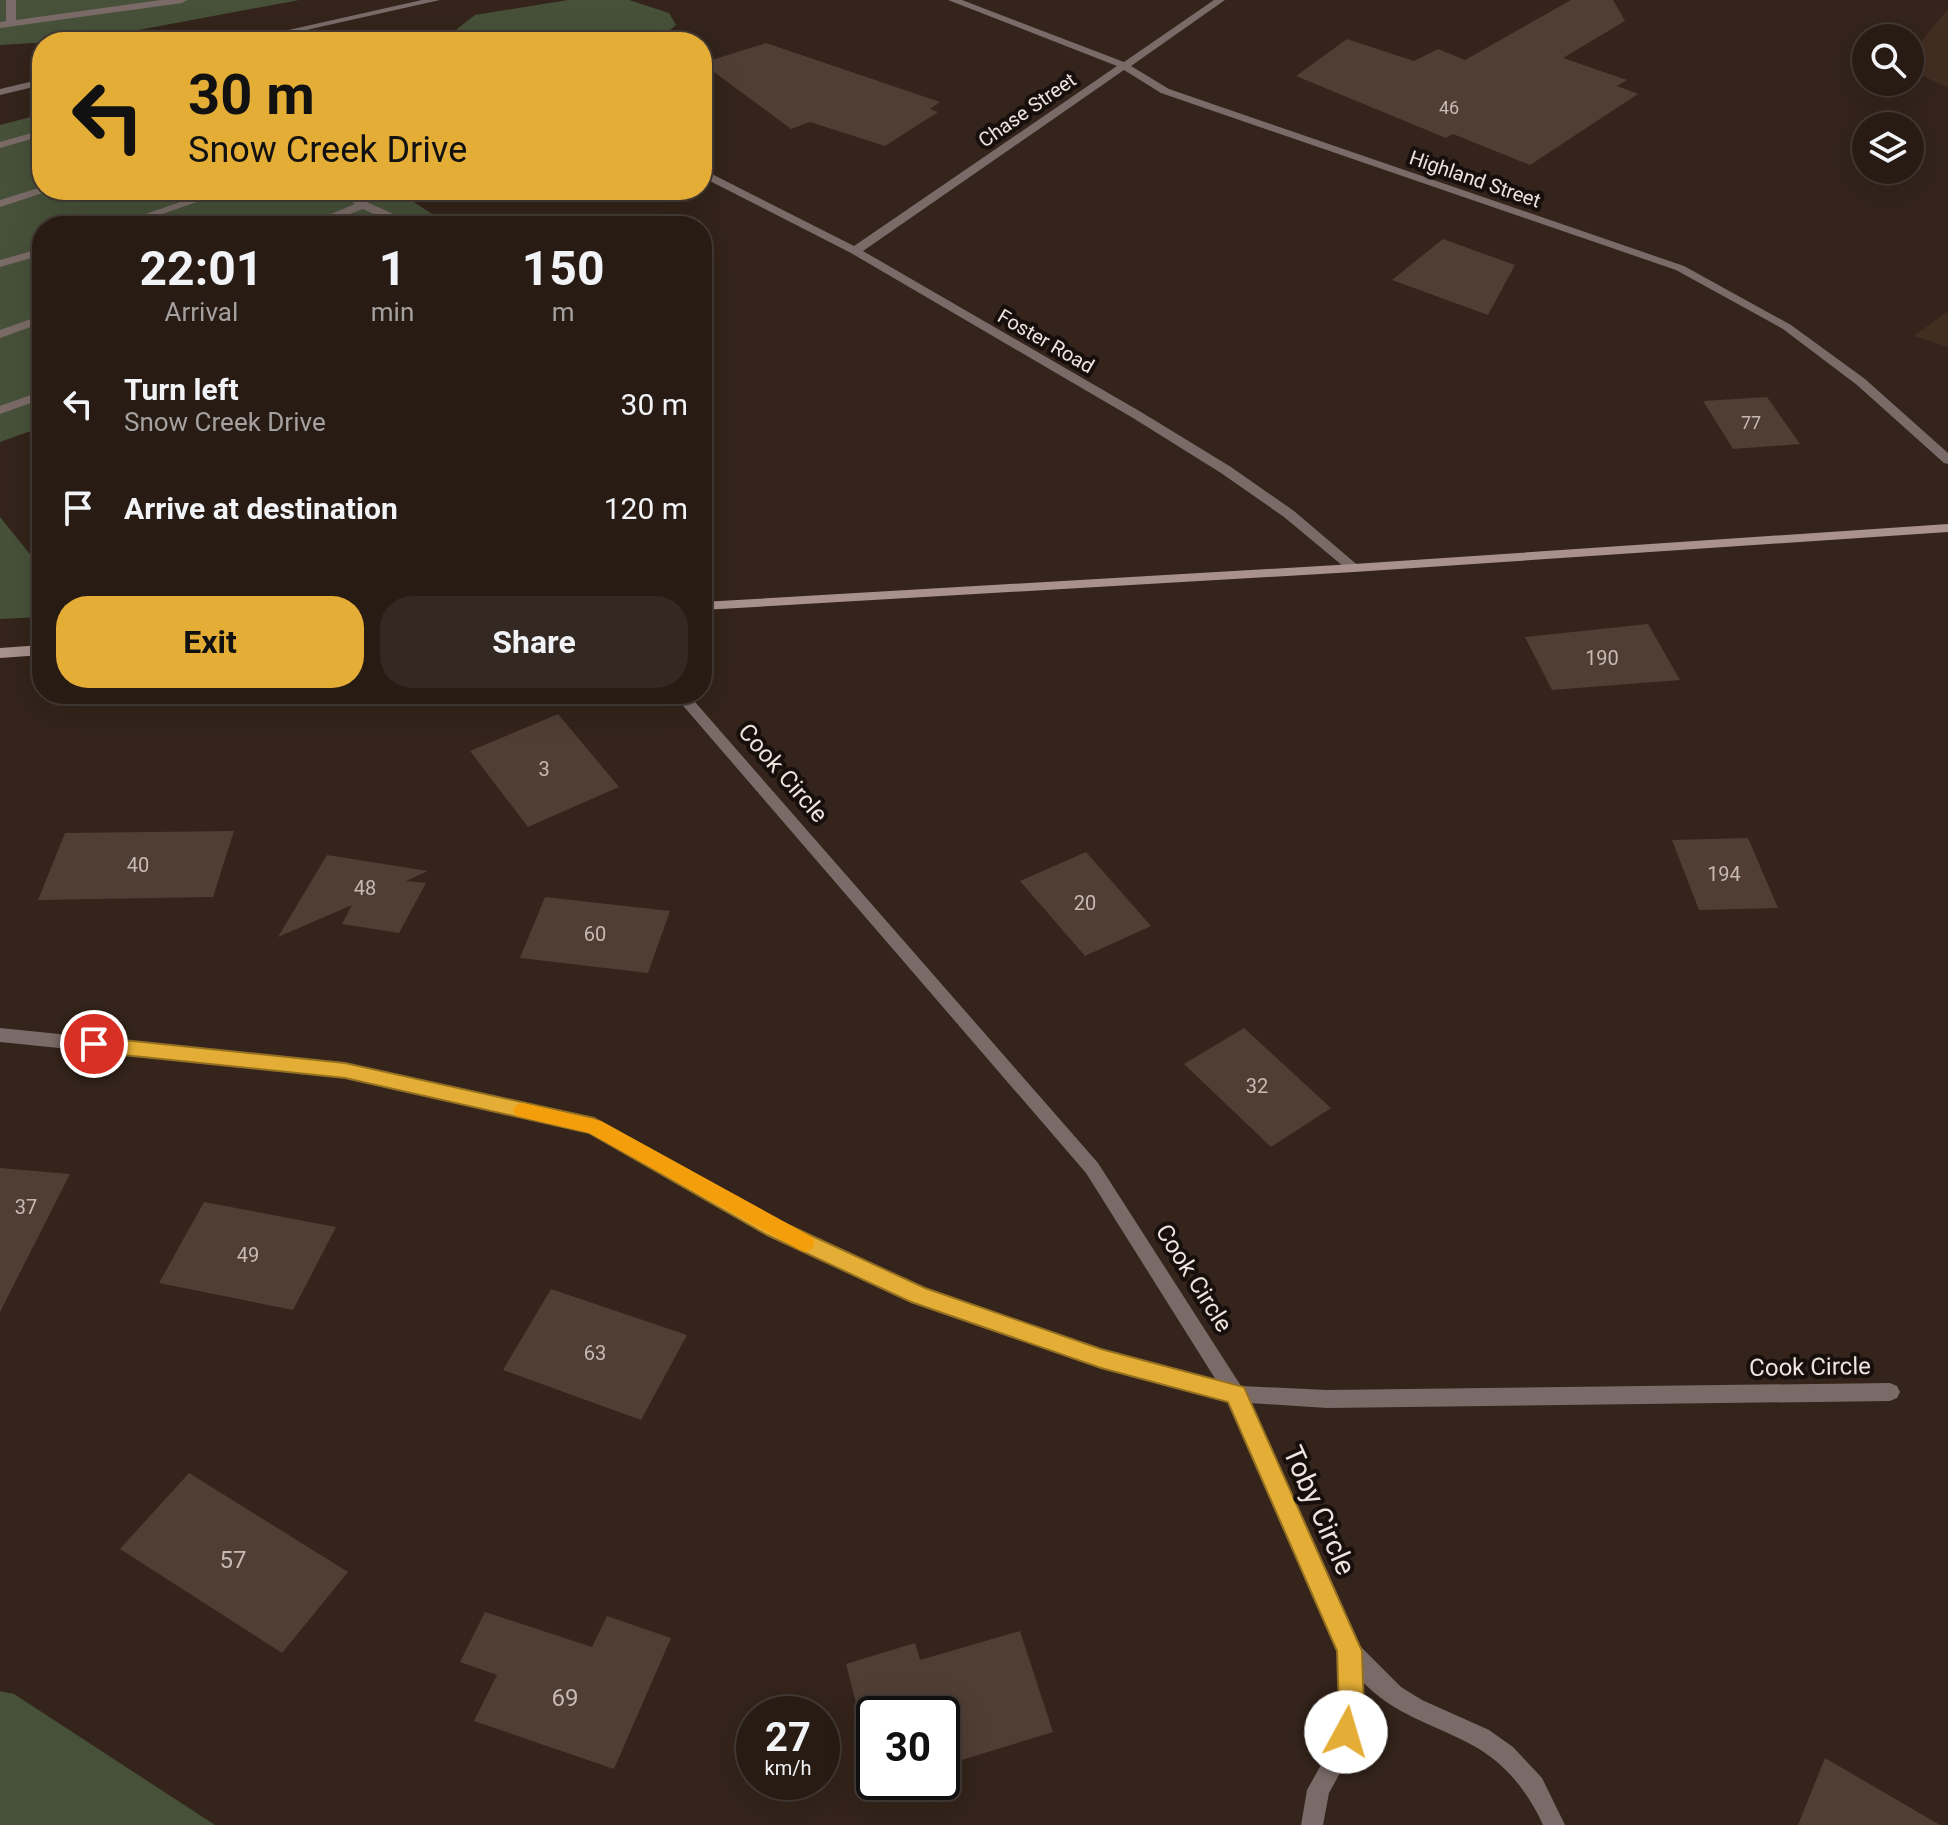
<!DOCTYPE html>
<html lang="en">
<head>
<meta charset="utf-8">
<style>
	body { margin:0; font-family:Roboto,sans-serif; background:#332822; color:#f1f3f6; height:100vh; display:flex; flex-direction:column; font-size:30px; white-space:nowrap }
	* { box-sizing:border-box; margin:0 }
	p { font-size:26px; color:#a4a1a0 }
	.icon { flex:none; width:44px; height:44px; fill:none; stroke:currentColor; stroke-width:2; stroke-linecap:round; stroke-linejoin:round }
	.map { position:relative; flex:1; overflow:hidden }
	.details { position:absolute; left:32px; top:216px; width:680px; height:488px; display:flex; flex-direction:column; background:#271b14; border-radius:32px; box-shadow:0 8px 32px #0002,0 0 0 2px #433934 }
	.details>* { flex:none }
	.guide { position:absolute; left:32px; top:32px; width:680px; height:168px; border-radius:32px; box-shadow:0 8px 32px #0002,0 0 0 2px #433934; background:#e4ad35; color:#111; overflow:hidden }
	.fabs { position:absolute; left:1852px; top:24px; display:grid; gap:16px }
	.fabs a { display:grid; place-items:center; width:72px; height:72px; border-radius:50%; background:#271b14; box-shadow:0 8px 32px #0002,0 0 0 2px #433934; font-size:40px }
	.speed { position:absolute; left:736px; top:1696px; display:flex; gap:16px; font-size:40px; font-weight:700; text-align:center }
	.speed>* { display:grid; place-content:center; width:104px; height:104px; border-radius:50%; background:#271b14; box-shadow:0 8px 32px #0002,0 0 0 2px #433934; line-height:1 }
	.speed small { font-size:20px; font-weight:400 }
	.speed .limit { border:4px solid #111; border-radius:12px; background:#fff; color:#111 }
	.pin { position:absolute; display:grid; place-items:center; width:68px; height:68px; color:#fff; margin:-34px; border:4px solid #fff; border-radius:50%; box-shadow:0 2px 8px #0007 }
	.me { position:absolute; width:88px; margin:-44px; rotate:6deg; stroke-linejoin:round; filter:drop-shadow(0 0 6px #0008) }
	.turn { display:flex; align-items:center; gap:28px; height:168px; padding:0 24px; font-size:36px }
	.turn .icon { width:104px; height:104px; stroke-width:2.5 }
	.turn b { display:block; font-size:56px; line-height:68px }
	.eta { display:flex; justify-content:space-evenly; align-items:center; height:136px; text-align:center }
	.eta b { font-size:48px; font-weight:700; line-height:56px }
	.button { display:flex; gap:16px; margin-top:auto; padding:16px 24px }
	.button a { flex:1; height:92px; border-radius:32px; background:#e4ad35; color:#111; font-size:32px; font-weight:700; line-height:92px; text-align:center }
	.button a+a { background:#332822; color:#f1f3f6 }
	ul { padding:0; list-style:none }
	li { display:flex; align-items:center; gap:24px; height:104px; padding:0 24px }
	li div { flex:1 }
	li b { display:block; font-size:30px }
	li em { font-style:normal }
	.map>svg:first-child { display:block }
	.built { fill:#422d21 }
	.green { fill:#475139 }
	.building { fill:#503e35 }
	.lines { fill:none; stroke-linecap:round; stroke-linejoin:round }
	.lane { fill:#7a6b68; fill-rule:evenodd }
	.street { fill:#7a6b68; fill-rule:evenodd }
	.secondary { fill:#a9918d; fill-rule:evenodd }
	.route { fill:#e4ad35; stroke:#947022; stroke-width:2 }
	.slow { fill:#f59e0b }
	.labels { text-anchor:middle; stroke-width:8; stroke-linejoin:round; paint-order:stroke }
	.far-number-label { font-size:18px; fill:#c6bab3 }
	.far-street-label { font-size:20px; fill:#eee3dd; stroke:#160f0b }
	.number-label { font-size:20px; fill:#c6bab3 }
	.street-label { font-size:24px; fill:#eee3dd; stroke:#160f0b }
	.near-number-label { font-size:24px; fill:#c6bab3 }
	.near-street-label { font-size:28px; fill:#eee3dd; stroke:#160f0b }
</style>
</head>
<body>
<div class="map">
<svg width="1948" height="1825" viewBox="0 0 1948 1825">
	<rect width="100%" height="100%" fill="#34241b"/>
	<!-- built -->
	<path class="built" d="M1948,9v79l-38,-18v-15z
		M1948,311v36l-34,-11z"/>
	<!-- green -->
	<path class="green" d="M0,0h299l-214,40 -85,5z
		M568,0h61l40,13 7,12 -14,12 -22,5h-182l-1,-13 18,-14z
		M42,114v76h353l56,36h-409v201l-42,15v-317z
		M0,517l42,52v48l-42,2z
		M0,1691l14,3 201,131h-215z"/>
	<!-- building -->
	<path class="building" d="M1571,0h42l12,21 -62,37 64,22 -10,6 21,8 -108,71 -77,-31 -7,4 -150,-62 51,-37 67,22 24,-12 27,11z
		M766,43l174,59 -10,7 8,3 -53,34 -75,-24 -19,7 -89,-66z
		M1443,239l72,26 -27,50 -96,-35z
		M1767,397l33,47 -67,5 -30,-48z
		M1648,624l32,56 -128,10 -27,-53z
		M558,714l61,73 -91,40 -58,-76z
		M234,831l-21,66 -175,3 27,-67z
		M1748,838l30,70 -79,2 -27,-70z
		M1086,852l65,74 -66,30 -65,-75z
		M327,855l101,16 -22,10 20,2 -27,50 -57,-9 10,-19 -74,32z
		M545,897l125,14 -22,62 -128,-15z
		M1244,1028l87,80 -60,39 -87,-83z
		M0,1168l70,6 -70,138z
		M204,1202l132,25 -43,83 -134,-27z
		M551,1289l136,46 -46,85 -138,-50z
		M189,1473l159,99 -66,81 -162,-104z
		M485,1612l107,35 15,-31 64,22 -57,131 -140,-48 23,-46 -37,-13z
		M1020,1631l33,101 -111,34v-52h-68v46l-3,1 -25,-97 69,-21 5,17z
		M1825,1758l115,67h-142z"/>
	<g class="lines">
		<!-- lane -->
		<path class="lane" d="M6,0h10v20l145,-20h26l-5,3 -182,25v-6l6,-1z
			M42,130v6l-42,12v-6z
			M42,187v3h5l-1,2 -46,15v-7z
			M215,190h16l-103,36h-17z
			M340,190h11l13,11 39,17 11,8h-14l-37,-17 -45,17h-16l53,-22z
			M42,248v7l-42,12v-7z
			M42,315v8l-42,15v-8z
			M42,391v8l-42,15v-8z"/>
		<!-- street -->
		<path class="street" d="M422,0h18l-187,42h-18z
			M948,0h14l162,62 90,-62h11l-94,66 38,23 515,177 107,59 74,54 83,74v11l-4,-1 -87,-78 -74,-56 -107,-59 -515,-177 -37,-23 -261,181 278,161 90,55 63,44 67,57 -2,3h-10l-65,-54 -63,-44 -88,-55 -282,-165 -149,-76v-7l4,1 148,75 263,-180z
			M42,79v6l-42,10v-6z
			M673,694h15l410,469 143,223 86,4 563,-7 7,3 3,6 -3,6 -7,3 -563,7 -77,-5 108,241 43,43 21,13 67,30 24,17 29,31 23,47h-22c-15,-33 -37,-61 -69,-79 -40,-22 -81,-31 -113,-66l1,32 -10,39 -23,42 -6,32h-22l6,-35 24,-43 9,-35 -1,-61 -110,-250 -128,-35 -190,-65 -143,-67 -178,-102 -245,-55 -345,-35v-14l345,35 249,56 186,105 144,65 177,61 115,30 -130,-207z"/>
		<!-- secondary -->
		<path class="secondary" d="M1948,524v8l-594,40 -652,38v-8l652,-38z
			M42,645v10l-42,3v-10z"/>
	</g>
	<!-- route -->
	<path class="route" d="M94,1037l251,26 249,55 188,104 143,66 176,61 143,38 118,264 2,61 -9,29 -9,3 -9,-3 -3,-9 5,-20 -2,-61 -109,-249 -127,-34 -190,-66 -144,-67 -178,-102 -244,-55 -251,-26 -7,-2 -2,-6 2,-5z"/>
	<!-- slow -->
	<path class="slow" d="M523,1103l78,18 211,116 3,6 -3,6 -7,3 -7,-3 -209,-116 -73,-17 -3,-6 3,-5z"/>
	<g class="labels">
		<!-- far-number labels -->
		<g class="far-number-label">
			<text x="1449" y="114">46</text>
			<text x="1751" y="429">77</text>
		</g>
		<!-- far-street labels -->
		<g class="far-street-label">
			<text transform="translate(1027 110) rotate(-35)" y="7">Chase Street</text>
			<text transform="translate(1475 179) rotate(19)" y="7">Highland Street</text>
			<text transform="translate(1046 341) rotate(30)" y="7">Foster Road</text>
		</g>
		<!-- number labels -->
		<g class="number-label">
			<text x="1602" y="665">190</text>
			<text x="544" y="776">3</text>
			<text x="138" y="872">40</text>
			<text x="1724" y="881">194</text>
			<text x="365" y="895">48</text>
			<text x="1085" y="910">20</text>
			<text x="595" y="941">60</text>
			<text x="1257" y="1093">32</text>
			<text x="26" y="1214">37</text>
			<text x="248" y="1262">49</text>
			<text x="595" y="1360">63</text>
		</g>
		<!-- street labels -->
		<g class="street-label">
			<text transform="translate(783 773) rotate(49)" y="8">Cook Circle</text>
			<text transform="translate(1194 1278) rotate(58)" y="8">Cook Circle</text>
			<text transform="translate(1810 1367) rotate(-1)" y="8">Cook Circle</text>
		</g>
		<!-- near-number labels -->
		<g class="near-number-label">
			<text x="233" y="1568">57</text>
			<text x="565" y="1706">69</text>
		</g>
		<!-- near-street labels -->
		<g class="near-street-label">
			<text transform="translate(1320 1510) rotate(66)" y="10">Toby Circle</text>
		</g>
	</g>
</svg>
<div class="fabs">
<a><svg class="icon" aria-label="search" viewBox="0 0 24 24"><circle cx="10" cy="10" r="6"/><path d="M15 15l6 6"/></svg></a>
<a><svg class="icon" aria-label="layers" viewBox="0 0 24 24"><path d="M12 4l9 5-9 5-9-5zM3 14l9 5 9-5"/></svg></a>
</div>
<div class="speed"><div>27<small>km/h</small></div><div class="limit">30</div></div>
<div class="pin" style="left:94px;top:1044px;background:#d93025"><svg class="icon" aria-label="arrive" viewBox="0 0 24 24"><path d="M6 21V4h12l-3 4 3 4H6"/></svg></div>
<svg class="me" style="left:1346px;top:1732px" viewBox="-20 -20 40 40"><circle r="19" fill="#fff"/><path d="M0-13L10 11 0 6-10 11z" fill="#e4ad35"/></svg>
<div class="guide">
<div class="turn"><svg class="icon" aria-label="left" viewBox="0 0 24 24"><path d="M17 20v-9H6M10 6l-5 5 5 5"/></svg><div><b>30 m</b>Snow Creek Drive</div></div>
</div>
<section class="details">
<div class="eta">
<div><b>22:01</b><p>Arrival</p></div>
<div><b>1</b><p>min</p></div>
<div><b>150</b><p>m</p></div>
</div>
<ul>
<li><svg class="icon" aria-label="left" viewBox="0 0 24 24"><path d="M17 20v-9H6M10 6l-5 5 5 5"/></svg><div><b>Turn left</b><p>Snow Creek Drive</p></div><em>30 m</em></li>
<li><svg class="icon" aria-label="arrive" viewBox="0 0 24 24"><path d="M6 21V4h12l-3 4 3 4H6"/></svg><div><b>Arrive at destination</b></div><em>120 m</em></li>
</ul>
<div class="button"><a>Exit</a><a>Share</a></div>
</section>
</div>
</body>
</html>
